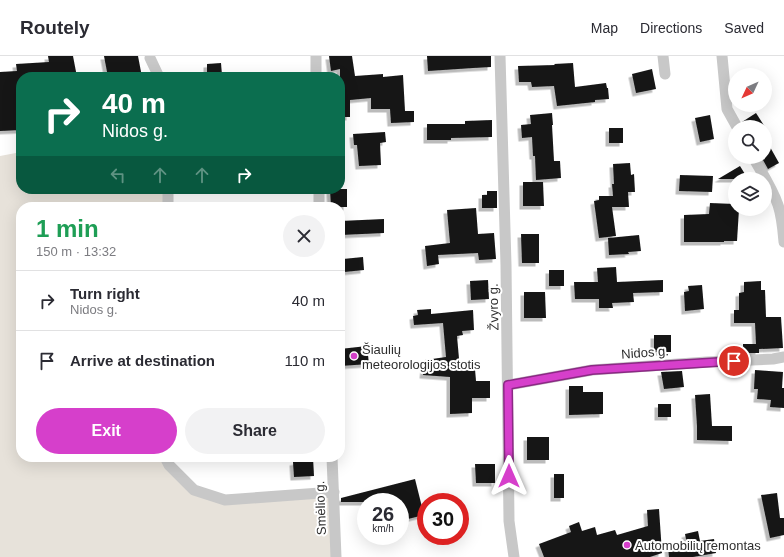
<!DOCTYPE html>
<html lang="en">
<head>
<meta charset="utf-8">
<style>
	body { margin:0; font-family:Helvetica,sans-serif; background:#f2f2f3; color:#2b2b33; height:100vh; display:flex; flex-direction:column; font-size:15px; white-space:nowrap }
	* { box-sizing:border-box; margin:0 }
	p { font-size:13px; color:#7c7c81 }
	.icon { flex:none; width:22px; height:22px; fill:none; stroke:currentColor; stroke-width:2; stroke-linecap:round; stroke-linejoin:round }
	.map { position:relative; flex:1; overflow:hidden }
	.drawer { position:absolute; left:16px; top:146px; width:329px; height:260px; display:flex; flex-direction:column; background:#fff; border-radius:16px; box-shadow:0 4px 16px #0002 }
	.drawer>* { flex:none }
	.banner { position:absolute; left:16px; top:16px; width:329px; height:122px; border-radius:16px; box-shadow:0 4px 16px #0002; background:#0b6e4f; color:#fff; overflow:hidden }
	.needle { width:26px; rotate:226deg }
	.controls { position:absolute; left:728px; top:12px; display:grid; gap:8px }
	.controls a { display:grid; place-items:center; width:44px; height:44px; border-radius:50%; background:#fff; box-shadow:0 4px 16px #0002; font-size:20px }
	.speed { position:absolute; left:357px; top:437px; display:flex; gap:8px; font-size:20px; font-weight:700; text-align:center }
	.speed>* { display:grid; place-content:center; width:52px; height:52px; border-radius:50%; background:#fff; box-shadow:0 4px 16px #0002; line-height:1 }
	.speed small { font-size:10px; font-weight:400 }
	.speed .limit { border:6px solid #d22; background:#fff; color:#111 }
	.pin { position:absolute; display:grid; place-items:center; width:34px; height:34px; color:#fff; margin:-17px; border:2px solid #fff; border-radius:50%; box-shadow:0 1px 4px #0007 }
	.me { position:absolute; width:44px; margin:-22px; rotate:0deg; stroke-linejoin:round; filter:drop-shadow(0 0 3px #0008) }
	.turn { display:flex; align-items:center; gap:14px; height:84px; padding:0 20px; font-size:18px }
	.turn .icon { width:52px; height:52px; stroke-width:2.5 }
	.turn b { display:block; font-size:28px; line-height:34px }
	.lanes { display:flex; align-items:center; height:38px; padding:0 20px; background:#0003; justify-content:center; gap:20px; direction:ltr }
	.lanes .off { opacity:.35 }
	.round { display:grid; place-items:center; flex:none; width:42px; height:42px; border-radius:21px; background:#f2f2f3 }
	.head { display:flex; align-items:center; justify-content:space-between; height:68px; padding:0 20px }
	h1 { font-size:24px; font-weight:700; line-height:30px; color:#1e9e55 }
	.action { display:flex; gap:8px; margin-top:auto; padding:8px 20px }
	.action a { flex:1; height:46px; border-radius:24px; background:#d63fcb; color:#fff; font-size:16px; font-weight:700; line-height:46px; text-align:center }
	.action a+a { background:#f2f2f3; color:#2b2b33 }
	ul { padding:0; list-style:none }
	li { display:flex; align-items:center; gap:12px; height:60px; padding:0 20px; border-top:1px solid #e1e1e2 }
	li div { flex:1 }
	li b { display:block; font-size:15px }
	li em { font-style:normal }
	header { display:flex; align-items:center; gap:24px; box-sizing:border-box; height:56px; padding:0 20px; background:#fff; border-bottom:1px solid #e1e1e2 }
	header strong { font-size:19px }
	nav { display:flex; gap:22px; margin-inline-start:auto; font-size:14px }
	.map>svg:first-child { display:block }
	.green { fill:#e7e2da }
	.building { fill:#151515; filter:url(#shadow) }
	.lines { fill:none; stroke-linecap:round; stroke-linejoin:round }
	.street { stroke:#c8c8c8; stroke-width:11 }
	.route-casing { stroke:#8b2984; stroke-width:10 }
	.route { stroke:#d63fcb; stroke-width:7 }
	.poi-dot { fill:#d63fcb; stroke:#fff; stroke-width:1.5 }
	.labels { text-anchor:middle; stroke-width:4; stroke-linejoin:round; paint-order:stroke }
	.street-label { font-size:13px; fill:#2e2e2e; stroke:#fff }
	.poi-label { font-size:13px; fill:#2e2e2e; stroke:#fff; text-anchor:start }
</style>
</head>
<body>
<header>
<strong>Routely</strong>
<nav><a>Map</a><a>Directions</a><a>Saved</a></nav>
</header>
<div class="map">
<svg width="784" height="501" viewBox="0 0 784 501">
	<defs>
		<filter id="shadow"><feDropShadow dx="-3.5" dy="3.5" stdDeviation="0" flood-color="#0004"/></filter>
	</defs>
	<rect width="100%" height="100%" fill="#fff"/>
	<!-- green -->
	<path class="green" d="M21,96v37h147v18h-147v250h144l29,33 31,10 109,-8 2,65h-336v-401z"/>
	<!-- building -->
	<path class="building" d="M48,0h25l4,21h-56v53l-21,1v-59l17,-1 -1,-7 33,-2z
		M104,0h34l4,21h-34z
		M329,0h23l3,20 28,-2v3l20,-2 2,36h9v11l-23,1 -1,-14h-19v-11l-21,2v17h-10v-48l-9,2z
		M427,0h64v11l-18,1 -45,3z
		M221,7l1,12 -15,1v-12z
		M573,7l2,24 31,-4 1,5h1l1,11 -14,1v2l-38,4 -3,-20 -22,1 -1,-5h-12l-1,-16 37,-1 -1,-1z
		M652,13l4,20 -20,4 -4,-19z
		M552,57l1,12h-1l2,36h6l1,17 -25,2 -1,-24h-2l-1,-19 -10,1 -1,-13 10,-1 -1,-9z
		M756,57l9,14h-21l-2,-5z
		M710,59l4,24 -14,3 -5,-24z
		M492,64v17l-41,1v2h-24v-16h38v-3z
		M609,72h14v15h-14z
		M385,76l1,10 -6,1 1,22 -22,1 -2,-21h-3l-1,-11z
		M765,82l14,25 -11,6 -5,-9 2,-1z
		M630,107l1,12 3,-1 1,18h-7l1,15h-17l4,29 -17,2 -5,-37 5,-1v-4h14l-1,-12h2l-1,-20z
		M740,110l8,13h-30z
		M680,119l33,1 -1,16 -33,-1z
		M523,126h20l1,24h-21z
		M330,133h17v18h-16z
		M487,135h10v17h-15v-13h5z
		M710,147l25,1v5h4l-2,32h-13v1h-40v-27l25,-1z
		M476,152l2,26 16,-1 2,26 -17,1 -1,-7 -40,2 1,9 -12,2 -2,-20 25,-3 -3,-33z
		M384,163v14l-44,2v-14z
		M521,178h18v29h-17z
		M639,179l2,16 -13,1 1,2 -20,1 -1,-17z
		M363,201l1,13 -20,2 -1,-13z
		M616,211l1,15 46,-2v12l-30,1 1,9 -22,1 1,5h-14v-9h-24l-1,-17h24l-1,-14z
		M549,214h15v16h-15z
		M488,224l1,19 -18,1 -1,-19z
		M761,225v9h4l1,27h15l2,31 -24,1v4h-16v-9h13l-1,-21h-21v-13h5v-17l5,-1v-10z
		M702,229l2,24 -19,2 -1,-19 5,-1 -1,-5z
		M524,236h21l1,26h-22z
		M431,253v5l42,-4 1,20 -12,1 1,4 -6,1 3,34 15,-1 1,12h14v17h-18v15l-22,1v-37l-27,-2 2,-15 21,-3 -3,-34 -29,2 -1,-9 5,-1 -1,-5z
		M654,279h17v17h-17z
		M367,290l2,18 -29,2v-17z
		M755,314l28,2 -1,16h2v20l-14,-1 1,-7 -14,-1 1,-10h-4z
		M682,315l2,16 -20,2 -3,-17z
		M569,330h14v6h20v22l-34,1z
		M710,338l2,32h20v15l-35,-1v-14l-2,-31z
		M658,348h13v13h-13z
		M527,381h22v23h-22z
		M297,401h16l1,19 -20,1 -1,-15 5,-1z
		M475,408h20v19h-19z
		M554,418h10v24h-10z
		M415,423l9,36 -24,6v-19h-59v-4z
		M777,437l3,25h4v17l-14,3 -9,-43z
		M659,453l3,44 -12,4h-106l-5,-13 32,-12 -2,-6 10,-4 3,9 13,-4 2,8 18,-5 2,5 31,-9 -1,-16z
		M698,475l2,10 14,-2 2,14 -23,4h-24l-1,-10 19,-3 -2,-10z"/>
	<g class="lines">
		<!-- street -->
		<path class="street" d="M316,0v21
			M500,0l6,209 3,256 5,36
			M663,0l2,18
			M722,0l5,53 10,18
			M150,2l9,19
			M753,101c9,16 19,31 25,48 4,12 5,25 6,37
			M319,133v18
			M168,151v-18
			M508,329l84,-15 115,-8 66,-3 11,-2
			M165,401l4,8 25,25 31,10 109,-8
			M332,401l4,100"/>
	</g>
	<g class="lines">
		<defs>
			<path id="route" d="M509,420l-1,-91 84,-15 142,-9"/>
		</defs>
		<!-- route casing -->
		<use href="#route" class="route-casing"/>
		<!-- route -->
		<use href="#route" class="route"/>
	</g>
	<!-- markers -->
	<g class="poi-dot">
		<circle cx="354" cy="300" r="4"/>
		<circle cx="627" cy="489" r="4"/>
	</g>
	<g class="labels">
		<!-- street labels -->
		<g class="street-label">
			<text transform="translate(493 251) rotate(-91)" y="5">Žvyro g.</text>
			<text transform="translate(645 296) rotate(-4)" y="5">Nidos g.</text>
			<text transform="translate(320 452) rotate(-92)" y="5">Smėlio g.</text>
		</g>
		<!-- poi labels -->
		<g class="poi-label">
			<text x="362" y="298">Šiaulių<tspan x="362" dy="15">meteorologijos stotis</tspan></text>
			<text x="635" y="494">Automobilių remontas</text>
		</g>
	</g>
</svg>
<div class="controls">
<a><svg class="needle" viewBox="-14 -14 28 28"><path d="M0-13l5 13h-10z" fill="#e53935"/><path d="M0 13l5-13h-10z" fill="#7c7c81"/></svg></a>
<a><svg class="icon" aria-label="search" viewBox="0 0 24 24"><circle cx="10" cy="10" r="6"/><path d="M15 15l6 6"/></svg></a>
<a><svg class="icon" aria-label="layers" viewBox="0 0 24 24"><path d="M12 4l9 5-9 5-9-5zM3 14l9 5 9-5"/></svg></a>
</div>
<div class="speed"><div>26<small>km/h</small></div><div class="limit">30</div></div>
<div class="pin" style="left:734px;top:305px;background:#d93025"><svg class="icon" aria-label="arrive" viewBox="0 0 24 24"><path d="M6 21V4h12l-3 4 3 4H6"/></svg></div>
<svg class="me" style="left:509px;top:420px" viewBox="-20 -20 40 40"><path d="M0-17L14 15 0 8-14 15z" fill="#d63fcb" stroke="#fff" stroke-width="4"/></svg>
<div class="banner">
<div class="turn"><svg class="icon" aria-label="right" viewBox="0 0 24 24"><path d="M7 20v-9h11M14 6l5 5-5 5"/></svg><div><b>40 m</b>Nidos g.</div></div>
<div class="lanes"><svg class="icon off" aria-label="left" viewBox="0 0 24 24"><path d="M17 20v-9H6M10 6l-5 5 5 5"/></svg><svg class="icon off" aria-label="ahead" viewBox="0 0 24 24"><path d="M12 20V5M6 11l6-6 6 6"/></svg><svg class="icon off" aria-label="ahead" viewBox="0 0 24 24"><path d="M12 20V5M6 11l6-6 6 6"/></svg><svg class="icon" aria-label="right" viewBox="0 0 24 24"><path d="M7 20v-9h11M14 6l5 5-5 5"/></svg></div>
</div>
<section class="drawer">
<div class="head"><div><h1>1 min</h1><p>150 m · 13:32</p></div><a class="round"><svg class="icon" aria-label="close" viewBox="0 0 24 24"><path d="M6 6l12 12M18 6L6 18"/></svg></a></div>
<ul>
<li><svg class="icon" aria-label="right" viewBox="0 0 24 24"><path d="M7 20v-9h11M14 6l5 5-5 5"/></svg><div><b>Turn right</b><p>Nidos g.</p></div><em>40 m</em></li>
<li><svg class="icon" aria-label="arrive" viewBox="0 0 24 24"><path d="M6 21V4h12l-3 4 3 4H6"/></svg><div><b>Arrive at destination</b></div><em>110 m</em></li>
</ul>
<div class="action"><a>Exit</a><a>Share</a></div>
</section>
</div>
</body>
</html>
